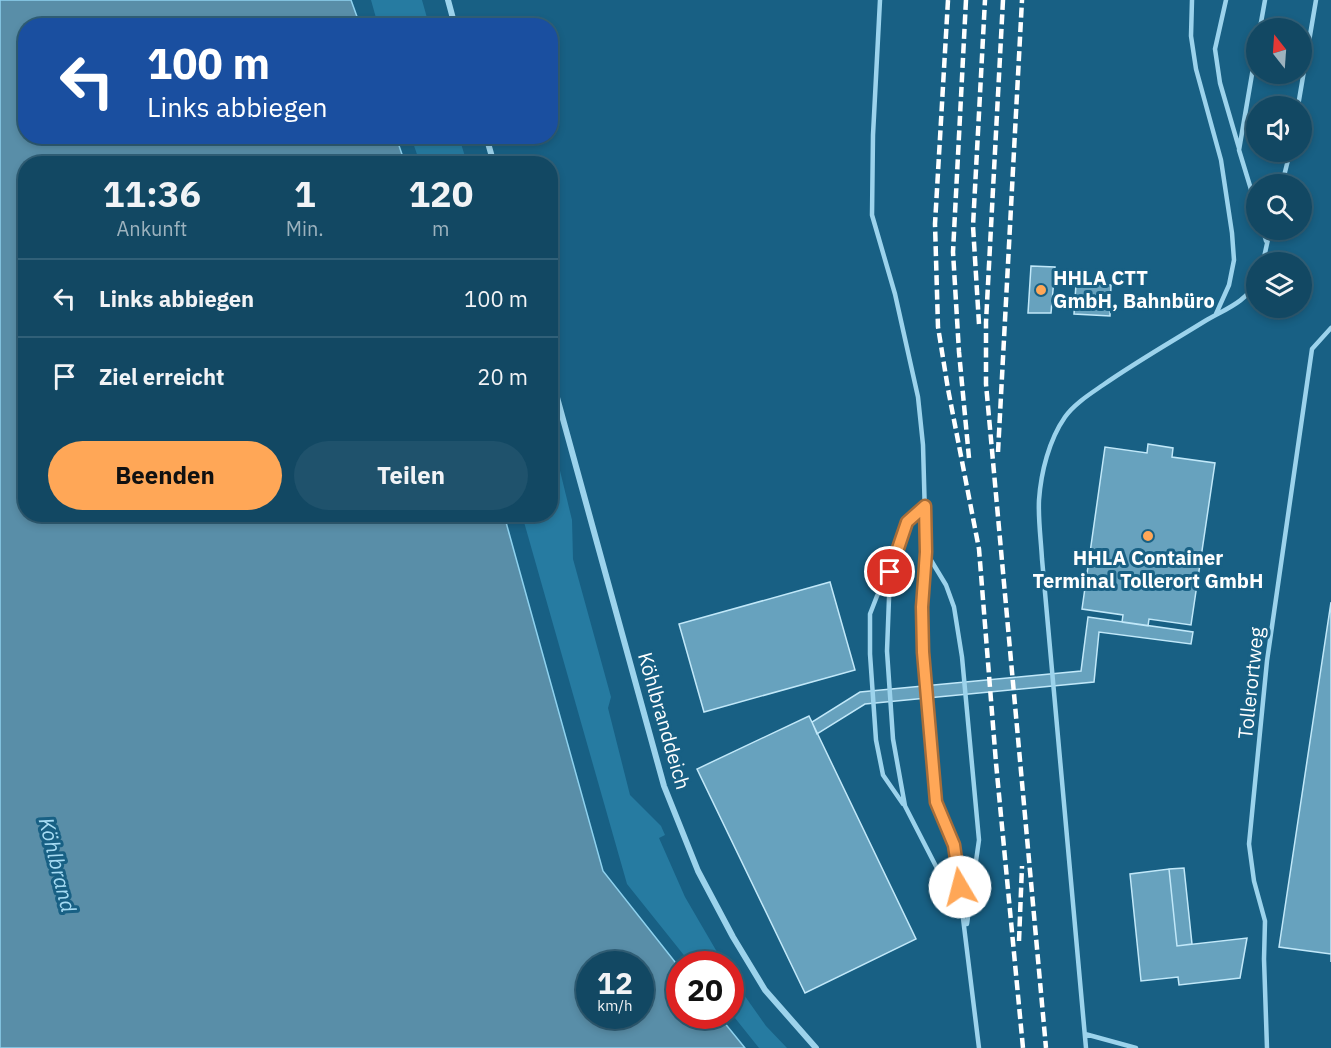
<!DOCTYPE html>
<html lang="de">
<head>
<meta charset="utf-8">
<style>
	body { margin:0; font-family:"IBM Plex Sans",sans-serif; background:#1f526c; color:#f1f3f6; height:100vh; display:flex; flex-direction:column; font-size:22px; white-space:nowrap }
	* { box-sizing:border-box; margin:0 }
	p { font-size:20px; color:#9cb2be }
	.icon { flex:none; width:33px; height:33px; fill:none; stroke:currentColor; stroke-width:2; stroke-linecap:round; stroke-linejoin:round }
	.map { position:relative; flex:1; overflow:hidden }
	.sheet { position:absolute; left:18px; top:156px; width:540px; height:366px; display:flex; flex-direction:column; background:#124863; border-radius:24px; box-shadow:0 3px 9px #0003,0 0 0 2px #316078 }
	.sheet>* { flex:none }
	.guide { position:absolute; left:18px; top:18px; width:540px; height:126px; border-radius:24px; box-shadow:0 3px 9px #0003,0 0 0 2px #316078; background:#1a4fa0; color:#fff; overflow:hidden }
	.needle { width:39px; rotate:343deg }
	.tools { position:absolute; left:1246px; top:18px; display:grid; gap:12px }
	.tools a { display:grid; place-items:center; width:66px; height:66px; border-radius:50%; background:#124863; box-shadow:0 3px 9px #0003,0 0 0 2px #316078; font-size:30px }
	.speed { position:absolute; left:576px; top:951px; display:flex; gap:12px; font-size:30px; font-weight:700; text-align:center }
	.speed>* { display:grid; place-content:center; width:78px; height:78px; border-radius:50%; background:#124863; box-shadow:0 3px 9px #0003,0 0 0 2px #316078; line-height:1 }
	.speed small { font-size:15px; font-weight:400 }
	.speed .limit { border:9px solid #d22; background:#fff; color:#111 }
	.pin { position:absolute; display:grid; place-items:center; width:51px; height:51px; color:#fff; margin:-26px; border:3px solid #fff; border-radius:50%; box-shadow:0 2px 6px #0007 }
	.me { position:absolute; width:66px; margin:-33px; rotate:352deg; stroke-linejoin:round; filter:drop-shadow(0 0 4px #0008) }
	.turn { display:flex; align-items:center; gap:21px; height:126px; padding:0 30px; font-size:27px }
	.turn .icon { width:78px; height:78px; stroke-width:2.5 }
	.turn b { display:block; font-size:42px; line-height:51px }
	.eta { display:flex; justify-content:space-evenly; align-items:center; height:102px; text-align:center }
	.eta b { font-size:36px; font-weight:700; line-height:42px }
	.primary-button { display:flex; gap:12px; margin-top:auto; padding:12px 30px }
	.primary-button a { flex:1; height:69px; border-radius:36px; background:#ffa757; color:#111; font-size:24px; font-weight:700; line-height:69px; text-align:center }
	.primary-button a+a { background:#1f526c; color:#f1f3f6 }
	ul { padding:0; list-style:none }
	li { display:flex; align-items:center; gap:18px; height:78px; padding:0 30px; border-top:2px solid #316078 }
	li div { flex:1 }
	li b { display:block; font-size:22px }
	li em { font-style:normal }
	.map>svg:first-child { display:block }
	.green { fill:#267ba1 }
	.water { fill:#598ea8; stroke:#8ed2ef; stroke-width:1.5; fill-rule:evenodd }
	.building { fill:#67a2be; stroke:#c1e8f9; stroke-width:1.5 }
	.lines { fill:none; stroke-linecap:round; stroke-linejoin:round }
	.service { stroke:#9cd3ec; stroke-width:4.5 }
	.minor { stroke:#9cd3ec; stroke-width:6 }
	.rail { stroke:#fff; stroke-width:4.5; stroke-dasharray:10 4.5; stroke-linecap:butt }
	.route-casing { stroke:#a66d39; stroke-width:15 }
	.route { stroke:#ffa757; stroke-width:10 }
	.poi-dot { fill:#ffa757; stroke:#186084; stroke-width:2 }
	.labels { text-anchor:middle; stroke-width:6; stroke-linejoin:round; paint-order:stroke }
	.poi-label { font-size:20px; font-weight:bold; fill:#fff; stroke:#186084; text-anchor:start }
	.street-label { font-size:20px; fill:#fff; stroke:#186084 }
	.water-label { font-size:21px; font-style:italic; fill:#a7dcf4; stroke:#186084 }
</style>
</head>
<body>
<div class="map">
<svg width="1331" height="1048" viewBox="0 0 1331 1048">
	<rect width="100%" height="100%" fill="#186084"/>
	<!-- green -->
	<path class="green" d="M371,0h51l7,25h-51z
		M411,137h48l8,26h-47z
		M554,446l18,74 1,39 38,138 -3,11 22,87 31,31 4,9 -6,3 26,59 39,67h-33l-64,-80 -105,-369 28,-1v-67z
		M730,975l36,51 21,22h-28l-28,-35z"/>
	<!-- water -->
	<path class="water" d="M0,0h351l9,25 -334,1v110l370,1 9,26 -379,1v350l478,1 99,356 76,96 1,49h39l26,32h-745zM640,964v52h-50v-52z"/>
	<!-- building -->
	<path class="building" d="M1031,266l24,1 -4,46h-23z
		M1076,284l35,1 -1,31 -36,-2z
		M1148,444l25,4 -1,9 43,6 -24,162 -42,-6 -1,7 -26,-4 1,-7 -41,-6 23,-162 42,6z
		M830,582l25,88 -151,42 -25,-88z
		M1331,602v360v-8l-52,-7z
		M1088,617l105,15 -2,12 -92,-12 -5,50 -229,22 -48,30 -5,-12 48,-30 221,-21z
		M809,716l107,223 -111,54 -108,-224z
		M1184,868l8,76 -15,2 -8,-77z
		M1169,869l8,77 70,-8 -7,40 -61,7 -1,-8 -37,4 -11,-107z"/>
	<g class="lines">
		<!-- service -->
		<path class="service" d="M880,0l-7,135 -1,80 23,79 23,103 5,48 3,107 -4,55 1,45 13,150 18,43 25,203
			M1192,0l-1,36 5,33 25,91 11,73 2,27 -5,25 -13,29
			M1226,0l-11,49 5,34 19,65
			M1260,28l5,-28
			M1257,45l-18,105 18,59
			M1298,106l18,-106
			M1282,184l8,-32
			M1263,230l3,11
			M1263,262l7,-32
			M925,506l-18,16 -17,50 -3,79 6,88 12,67 56,109
			M926,552l20,33 8,22 8,50 17,183 -12,84
			M888,575l-11,21 -7,18v40l6,86 7,35 20,29
			M1085,1034l51,14
			M1086,1048l-44,-489c-1,-19 -4,-40 -3,-59 2,-28 10,-60 26,-83 9,-13 25,-23 38,-32 33,-23 68,-43 102,-64 20,-12 41,-18 52,-41
			M1267,1048l-3,-89 1,-38 -11,-40 -5,-37 18,-183 45,-312 19,-21"/>
		<!-- minor -->
		<path class="minor" d="M448,0l7,26
			M486,136l8,28
			M550,372l114,414 34,85 35,66 32,53 51,58"/>
		<!-- rail -->
		<path class="rail" d="M948,0l-13,224 3,103 10,62 31,160 17,214 27,285
			M966,0l-13,252 6,100 10,106
			M1003,0l-17,322v62l60,664
			M979,324l-6,-98 12,-226
			M998,452l24,-452
			M1019,941l3,-75"/>
	</g>
	<g class="lines">
		<defs>
			<path id="route" d="M890,572l17,-50 18,-16 1,46 -4,55 1,45 13,150 18,43 6,42"/>
		</defs>
		<!-- route casing -->
		<use href="#route" class="route-casing"/>
		<!-- route -->
		<use href="#route" class="route"/>
	</g>
	<!-- markers -->
	<g class="poi-dot">
		<circle cx="1041" cy="290" r="6"/>
		<circle cx="1148" cy="536" r="6"/>
	</g>
	<g class="labels">
		<!-- poi labels -->
		<g class="poi-label">
			<text x="1053" y="285">HHLA CTT<tspan x="1053" dy="23">GmbH, Bahnbüro</tspan></text>
			<text x="1148" y="565" text-anchor="middle">HHLA Container<tspan x="1148" dy="23">Terminal Tollerort GmbH</tspan></text>
		</g>
		<!-- street labels -->
		<g class="street-label">
			<text transform="translate(1251 683) rotate(-84)" y="7">Tollerortweg</text>
			<text transform="translate(664 721) rotate(74)" y="7">Köhlbranddeich</text>
		</g>
		<!-- water labels -->
		<g class="water-label">
			<text transform="translate(57 865) rotate(76)" y="7">Köhlbrand</text>
		</g>
	</g>
</svg>
<div class="tools">
<a><svg class="needle" viewBox="-14 -14 28 28"><path d="M0-13l5 13h-10z" fill="#e53935"/><path d="M0 13l5-13h-10z" fill="#9cb2be"/></svg></a>
<a><svg class="icon" aria-label="sound" viewBox="0 0 24 24"><path d="M4 9h4l5-4v14l-5-4H4zM17 9q2 3 0 6"/></svg></a>
<a><svg class="icon" aria-label="search" viewBox="0 0 24 24"><circle cx="10" cy="10" r="6"/><path d="M15 15l6 6"/></svg></a>
<a><svg class="icon" aria-label="layers" viewBox="0 0 24 24"><path d="M12 4l9 5-9 5-9-5zM3 14l9 5 9-5"/></svg></a>
</div>
<div class="speed"><div>12<small>km/h</small></div><div class="limit">20</div></div>
<div class="pin" style="left:890px;top:572px;background:#d93025"><svg class="icon" aria-label="arrive" viewBox="0 0 24 24"><path d="M6 21V4h12l-3 4 3 4H6"/></svg></div>
<svg class="me" style="left:960px;top:887px" viewBox="-20 -20 40 40"><circle r="19" fill="#fff"/><path d="M0-13L10 11 0 6-10 11z" fill="#ffa757"/></svg>
<div class="guide">
<div class="turn"><svg class="icon" aria-label="left" viewBox="0 0 24 24"><path d="M17 20v-9H6M10 6l-5 5 5 5"/></svg><div><b>100 m</b>Links abbiegen</div></div>
</div>
<section class="sheet">
<div class="eta">
<div><b>11:36</b><p>Ankunft</p></div>
<div><b>1</b><p>Min.</p></div>
<div><b>120</b><p>m</p></div>
</div>
<ul>
<li><svg class="icon" aria-label="left" viewBox="0 0 24 24"><path d="M17 20v-9H6M10 6l-5 5 5 5"/></svg><div><b>Links abbiegen</b></div><em>100 m</em></li>
<li><svg class="icon" aria-label="arrive" viewBox="0 0 24 24"><path d="M6 21V4h12l-3 4 3 4H6"/></svg><div><b>Ziel erreicht</b></div><em>20 m</em></li>
</ul>
<div class="primary-button"><a>Beenden</a><a>Teilen</a></div>
</section>
</div>
</body>
</html>
